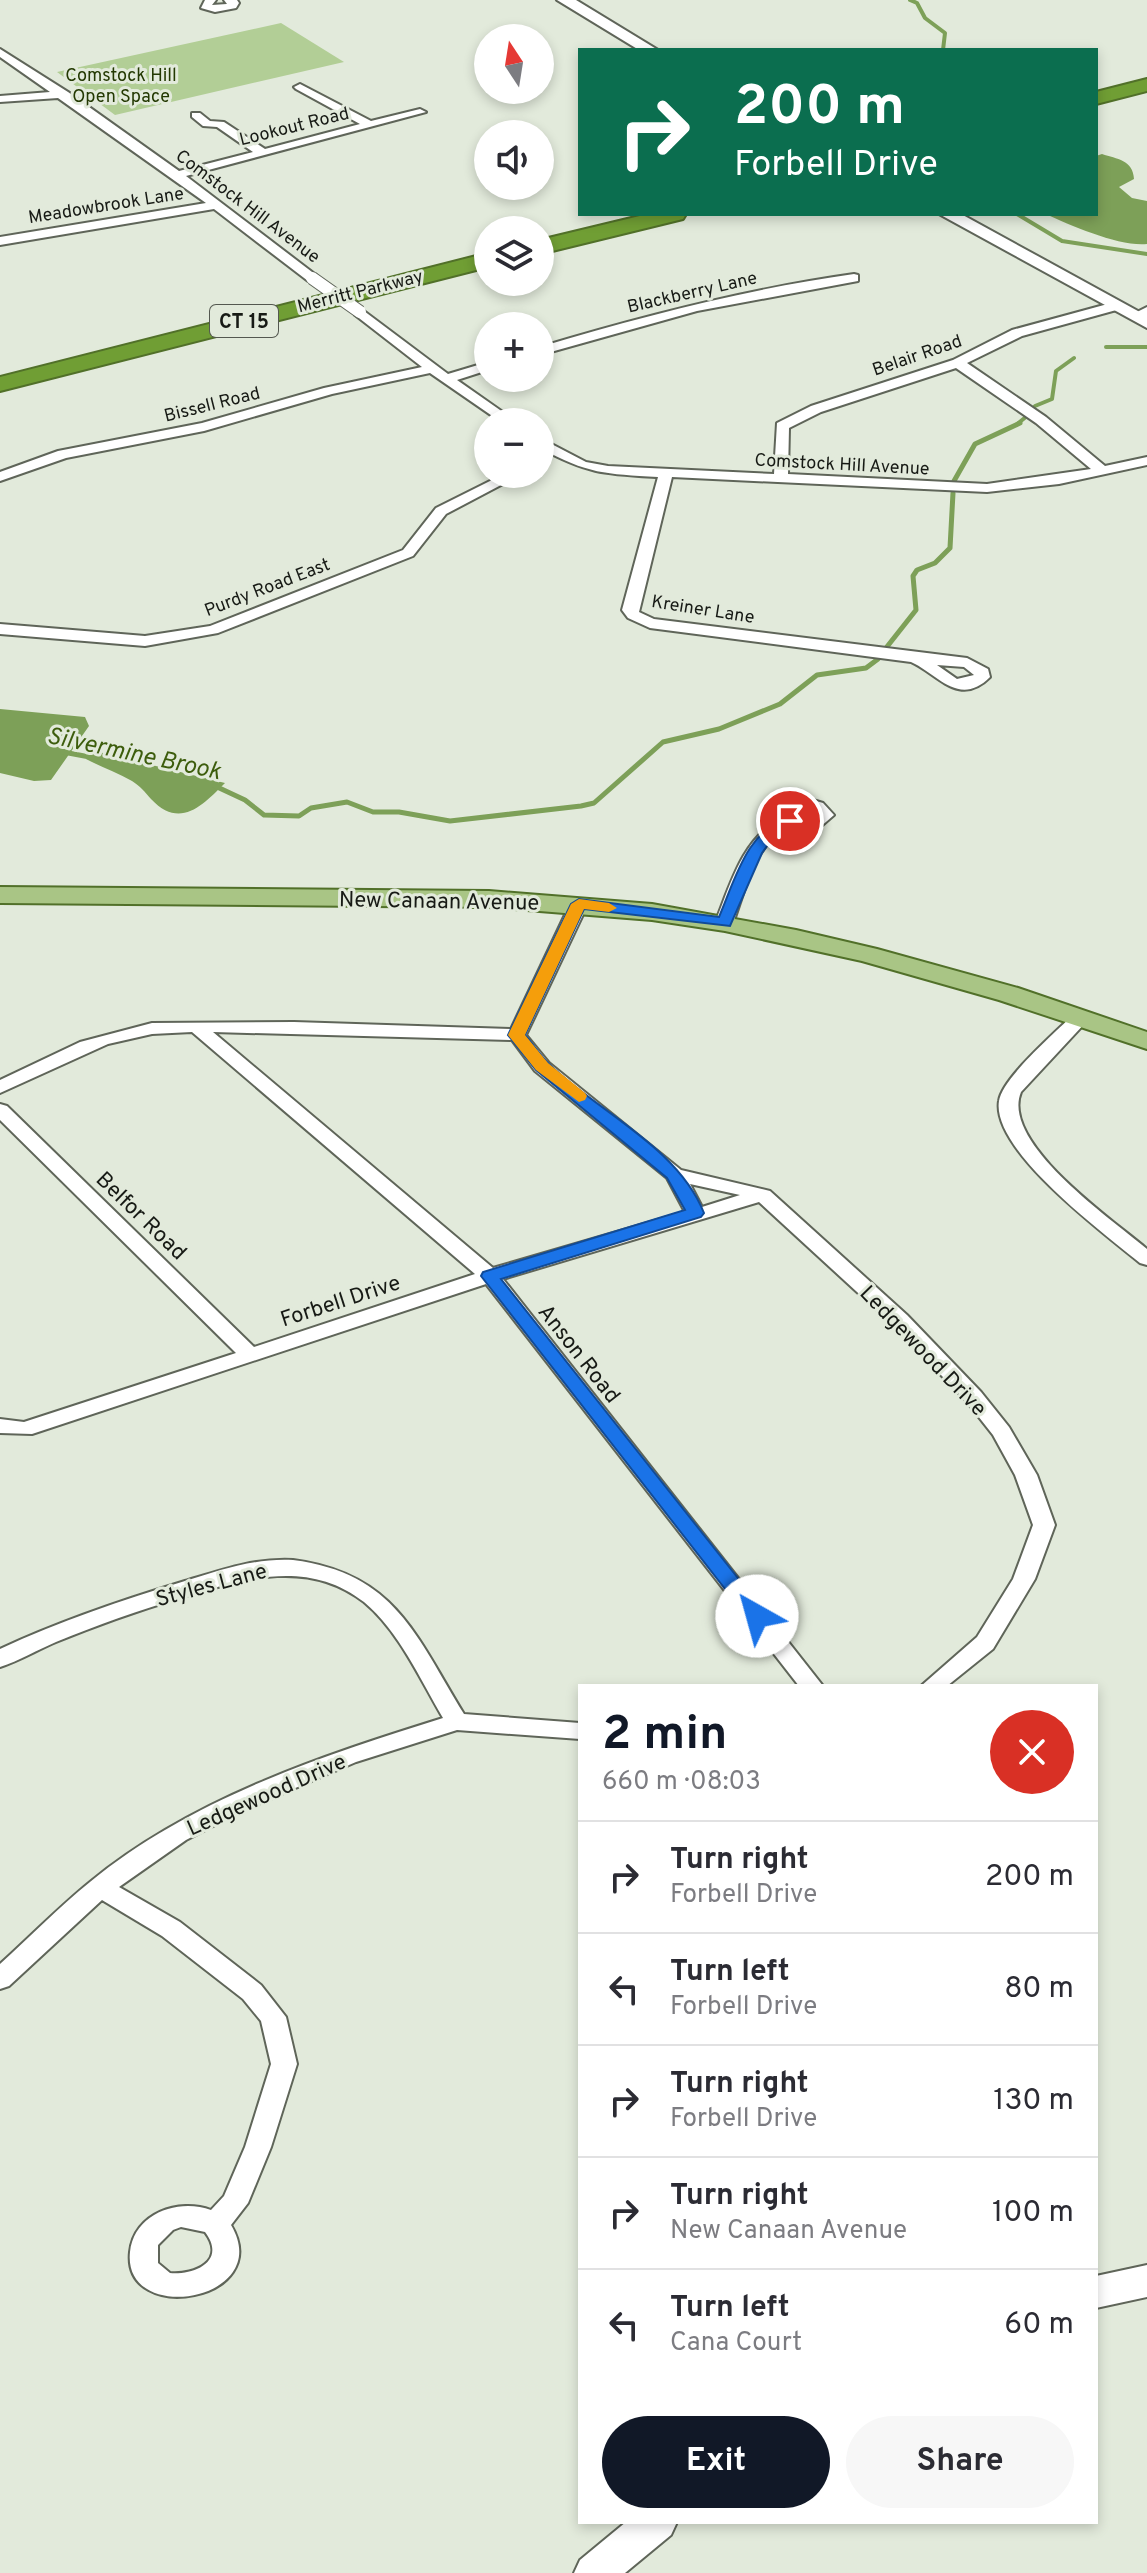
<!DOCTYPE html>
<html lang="en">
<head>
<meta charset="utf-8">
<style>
	body { margin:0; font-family:Overpass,sans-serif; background:#f7f7f7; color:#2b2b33; height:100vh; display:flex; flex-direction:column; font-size:30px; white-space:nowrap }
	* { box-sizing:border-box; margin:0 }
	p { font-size:26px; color:#7c7c81 }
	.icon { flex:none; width:44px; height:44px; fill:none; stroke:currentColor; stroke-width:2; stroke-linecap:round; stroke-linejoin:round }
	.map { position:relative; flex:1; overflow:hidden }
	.drawer { position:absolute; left:578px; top:1684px; width:520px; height:840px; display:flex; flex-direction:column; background:#fff; border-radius:0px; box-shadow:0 4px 12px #0003 }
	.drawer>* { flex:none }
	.hud { position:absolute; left:578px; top:48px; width:520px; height:168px; border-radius:0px; box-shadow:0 4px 12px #0003; background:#0b6e4f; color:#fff; overflow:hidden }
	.needle { width:52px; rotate:348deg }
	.buttons { position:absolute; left:474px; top:24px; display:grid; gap:16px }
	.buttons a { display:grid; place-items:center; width:80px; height:80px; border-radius:50%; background:#fff; box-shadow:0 4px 12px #0003; font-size:40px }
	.pin { position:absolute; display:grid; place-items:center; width:68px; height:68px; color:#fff; margin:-34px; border:4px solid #fff; border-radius:50%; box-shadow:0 2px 8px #0007 }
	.me { position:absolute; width:88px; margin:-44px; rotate:322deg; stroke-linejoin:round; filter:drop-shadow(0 0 6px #0008) }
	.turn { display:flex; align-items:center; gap:28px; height:168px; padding:0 24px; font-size:36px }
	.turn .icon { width:104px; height:104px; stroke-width:2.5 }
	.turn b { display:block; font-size:56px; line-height:68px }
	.round { display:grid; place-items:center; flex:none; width:84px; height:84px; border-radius:42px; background:#f7f7f7 }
	.overview { display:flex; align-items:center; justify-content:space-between; height:136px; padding:0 24px }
	h1 { font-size:48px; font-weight:700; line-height:60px; color:#111827 }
	.primary-button { display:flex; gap:16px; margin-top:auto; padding:16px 24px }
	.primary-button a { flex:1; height:92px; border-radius:48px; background:#111827; color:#fff; font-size:32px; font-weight:700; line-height:92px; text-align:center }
	.primary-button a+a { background:#f7f7f7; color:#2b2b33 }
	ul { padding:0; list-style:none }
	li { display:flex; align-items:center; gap:24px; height:112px; padding:0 24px; border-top:2px solid #e1e1e2 }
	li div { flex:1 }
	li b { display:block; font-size:30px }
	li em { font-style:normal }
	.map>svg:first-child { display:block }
	.green { fill:#b2ce96 }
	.water { fill:#7da058 }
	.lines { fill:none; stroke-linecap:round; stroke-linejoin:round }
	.stream-far1 { stroke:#7da058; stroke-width:4 }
	.stream { stroke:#7da058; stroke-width:5 }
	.street-casing { stroke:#5f6559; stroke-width:4 }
	.secondary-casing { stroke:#5f6559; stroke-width:4 }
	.primary-casing { stroke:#517029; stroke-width:4 }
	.highway-casing { stroke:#517029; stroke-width:4 }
	.street { fill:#fff; fill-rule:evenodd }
	.secondary { fill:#fff; fill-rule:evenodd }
	.primary { fill:#a9c585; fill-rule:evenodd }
	.highway { fill:#709e34; fill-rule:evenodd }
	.street-bridge-casing { stroke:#5f6559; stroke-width:14; stroke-linecap:butt }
	.street-bridge { stroke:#fff; stroke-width:12 }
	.route { fill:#1a73e8; stroke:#114b97; stroke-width:2 }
	.slow { fill:#f59e0b }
	.labels { text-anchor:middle; stroke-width:6; stroke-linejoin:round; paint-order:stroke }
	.far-park-label { font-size:18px; fill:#233902; stroke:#e2eadb }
	.far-street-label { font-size:18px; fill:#171a15; stroke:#e2eadb }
	.shield { fill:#e2eadb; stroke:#545850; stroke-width:2 }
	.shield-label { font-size:20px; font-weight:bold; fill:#171a15 }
	.street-label { font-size:22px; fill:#171a15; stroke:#e2eadb }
	.water-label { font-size:24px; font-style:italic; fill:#3d5d0d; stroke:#e2eadb }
</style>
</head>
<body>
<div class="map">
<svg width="1147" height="2573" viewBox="0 0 1147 2573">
	<rect width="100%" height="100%" fill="#e2eadb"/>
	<!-- green -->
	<path class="green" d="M281,23l63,39 -229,53 -58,-43z"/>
	<!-- water -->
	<path class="water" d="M1102,154c15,5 31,6 32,25l-15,8 13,11 15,3v43c-26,3 -76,-18 -101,-30h50v-58z
		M0,709l85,8 4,9 -38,54 -17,1 -34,-8z
		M91,750l134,33c-22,22 -45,47 -74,16 -6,-7 -11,-13 -19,-18 -14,-8 -31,-14 -46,-22z"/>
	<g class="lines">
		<!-- stream-far1 -->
		<path class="stream-far1" d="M910,0l7,3 8,15 20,15 -2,17
			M1017,214l45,27 85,13
			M1106,347h41
			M1035,406l17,-7 4,-28 18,-13
			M1016,425l11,-9"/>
		<!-- stream -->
		<path class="stream" d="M954,481l21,-37 45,-21
			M886,648l30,-38 -3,-34 4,-6 18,-7 15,-15 3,-55
			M63,752l32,6
			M215,786l30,14 19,15 35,1 12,-8 36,-6 26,10h26l51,9 131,-15 13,-3 69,-61 56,-13 61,-25 37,-29 49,-7 12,-9"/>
		<defs>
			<path id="street" d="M205,0h11l-4,5 15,-1 -3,-4h13l2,3 -3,5 -21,4 -14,-4z
				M0,49l68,43 111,79 74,-19 -36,-25 -14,-1 -11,-9v-4h8l10,8 14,1 41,27 95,-25 -64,-35 -2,-2 6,-3 71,37 49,-12 6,3 -240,64 130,99v6h-8l-94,-72 -214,36v-8l206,-34 -148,-105 -58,4v-6l50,-4 -50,-35z
				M854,274l4,1v6l-161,30 -157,44v-8c103,-31 207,-58 314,-73z
				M1115,302l6,4 -1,3 -98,27 -55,27 79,54 59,49 42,-9v8l-88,19 -72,8 -315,-15 -33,135 15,7 313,39 21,11 2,8c-31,31 -52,-3 -79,-15l-261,-34 -22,-10 -6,-8 36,-133c-53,-3 -70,-3 -118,-29v-10l46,24 22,4 166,8 3,-51 34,-17 142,-46 59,-30zM956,368l80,55 55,46 -104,15 -199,-10 1,-46 32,-16zM937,665l27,2 10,8 -17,4z
				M1147,307v9l-12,4 -6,-4z
				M360,308l88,66 40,-12v8l-31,10 60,42h-16l-71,-49 -98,21 -128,37 -138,27 -66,23v-9l58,-21 144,-28 122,-35 98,-21 -67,-52v-6z
				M504,474h18l-76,40 -33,42 -195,77 -73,13 -145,-12v-10l145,12 65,-10 193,-76 33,-42z
				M806,798l17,5 11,12 -15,13c-11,2 -22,-3 -32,1 -32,13 -43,65 -54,94l-3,4h-12l-3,-4c15,-37 27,-84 65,-104l-4,-6 12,-11zM801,808l16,6 -8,5 -13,-2 -3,-3z
				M579,899l9,5 -62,131 23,28 132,107 89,21 137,124 74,77 28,35 28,48 18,50 -20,54 -42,70 -46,37h-26l56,-49 36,-58 20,-54 -18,-50 -22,-40 -26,-33 -74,-77 -134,-123 -256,77 320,407h-24l-313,-402 -454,150 -32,-1v-14l24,3 212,-69 -236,-233v-16l7,2 247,241 221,-73 -283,-242 -40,2 -44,10 -108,49v-13l80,-38 72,-19 142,-1 217,7 59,-125zM213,1032l299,8 23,31 132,107 18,34 -192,56zM690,1184l50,11 -38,12z
				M1081,1012l9,5 -3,4 -66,71c-21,51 92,128 126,157v16l-7,-2c-35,-29 -149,-113 -141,-162 3,-23 58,-70 76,-88z
				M293,1560c102,13 123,76 171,154l116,9v16l-123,-9 -101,32 -112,48 -58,30 -67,47 61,35 81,63 25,32 11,47 -26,83 -23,56 -17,22c45,76 -109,102 -101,27 4,-39 49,-54 81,-42l13,-14 21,-49 26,-83 -10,-43 -18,-22 -81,-63 -60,-36 -93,86 -9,3v-25c30,-27 59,-57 90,-82 101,-83 231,-126 353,-164 -23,-39 -44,-87 -79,-116 -56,-44 -121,-23 -181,-5 -43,13 -86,28 -127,45 -19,8 -37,19 -56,25v-18c60,-28 122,-49 185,-68 36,-11 69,-23 108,-21zM181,2227l24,5c22,29 -10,43 -35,41l-12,-10v-18l15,-15z"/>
			<path id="secondary" d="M557,0h19l82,50h-19z
				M939,214h22l186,102v12z
				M1147,2265v32l-51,11v-32z
				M626,2522h51l-6,13 -46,38h-51l6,-13z"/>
			<path id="primary" d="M0,887l489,4 163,13 144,26 81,19 141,39 129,44v17l-148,-49 -137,-39 -137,-30 -73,-11 -163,-13 -489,-4z"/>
			<path id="highway" d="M1147,79v12l-51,13v-12z
				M648,214h38l-3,5 -143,35v-14z
				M488,253v14l-488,124v-14z"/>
		</defs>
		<!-- street casing -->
		<use href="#street" class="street-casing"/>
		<!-- secondary casing -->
		<use href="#secondary" class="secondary-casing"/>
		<!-- primary casing -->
		<use href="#primary" class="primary-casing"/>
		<!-- highway casing -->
		<use href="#highway" class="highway-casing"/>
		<!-- street -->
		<use href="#street" class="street"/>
		<!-- secondary -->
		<use href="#secondary" class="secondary"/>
		<!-- primary -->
		<use href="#primary" class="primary"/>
		<!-- highway -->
		<use href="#highway" class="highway"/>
		<defs>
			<path id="street-bridge" d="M312,278l48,34"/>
		</defs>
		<!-- street-bridge casing -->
		<use href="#street-bridge" class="street-bridge-casing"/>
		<!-- street-bridge -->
		<use href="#street-bridge" class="street-bridge"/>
	</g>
	<!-- route -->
	<path class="route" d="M790,817l8,4 -25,17 -11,15 -32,73 -146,-17 -59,126c8,9 15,20 24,29 49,48 129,83 155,149l-3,4 -200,62 263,332 3,5 -3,5h-14l-269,-345 2,-4 202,-62 -18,-32 -131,-108 -28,-35 63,-131 8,-5 140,18c16,-37 28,-88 71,-100z"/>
	<!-- slow -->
	<path class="slow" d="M579,899l30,4 8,5 -8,4 -25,-3 -59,126 23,28 37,30 2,3 -2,4 -6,2 -43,-32 -28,-35 63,-131z"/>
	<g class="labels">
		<!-- far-park labels -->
		<g class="far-park-label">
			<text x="121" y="81">Comstock Hill<tspan x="121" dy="21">Open Space</tspan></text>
		</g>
		<!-- far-street labels -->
		<g class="far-street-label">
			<text transform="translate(294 126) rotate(-14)" y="6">Lookout Road</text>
			<text transform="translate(106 205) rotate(-9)" y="6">Meadowbrook Lane</text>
			<text transform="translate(248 206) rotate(37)" y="6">Comstock Hill Avenue</text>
			<text transform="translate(360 291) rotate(-14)" y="6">Merritt Parkway</text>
			<text transform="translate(692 292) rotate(-13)" y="6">Blackberry Lane</text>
			<text transform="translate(917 355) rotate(-19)" y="6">Belair Road</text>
			<text transform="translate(212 404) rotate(-14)" y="6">Bissell Road</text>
			<text transform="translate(842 464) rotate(3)" y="6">Comstock Hill Avenue</text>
			<text transform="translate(267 587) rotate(-21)" y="6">Purdy Road East</text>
			<text transform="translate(703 609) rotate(9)" y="6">Kreiner Lane</text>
		</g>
		<!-- shield labels -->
		<rect class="shield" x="210" y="305" width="68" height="32" rx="6"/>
		<g class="shield-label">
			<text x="244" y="328">CT 15</text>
		</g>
		<!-- street labels -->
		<g class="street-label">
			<text transform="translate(439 900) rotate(1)" y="8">New Canaan Avenue</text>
			<text transform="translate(142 1215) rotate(44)" y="8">Belfor Road</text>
			<text transform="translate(340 1300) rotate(-18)" y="8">Forbell Drive</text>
			<text transform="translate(924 1350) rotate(46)" y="8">Ledgewood Drive</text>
			<text transform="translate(580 1353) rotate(52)" y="8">Anson Road</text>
			<text transform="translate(211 1584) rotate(-15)" y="8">Styles Lane</text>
			<text transform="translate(266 1794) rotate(-24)" y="8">Ledgewood Drive</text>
		</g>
		<!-- water labels -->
		<g class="water-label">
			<text transform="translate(134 753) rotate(12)" y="8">Silvermine Brook</text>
		</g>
	</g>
</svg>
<div class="buttons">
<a><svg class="needle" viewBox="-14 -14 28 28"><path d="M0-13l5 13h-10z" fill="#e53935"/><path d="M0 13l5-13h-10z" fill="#7c7c81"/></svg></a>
<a><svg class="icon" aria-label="sound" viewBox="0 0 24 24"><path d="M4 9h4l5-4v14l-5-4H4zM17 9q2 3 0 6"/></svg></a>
<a><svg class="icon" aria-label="layers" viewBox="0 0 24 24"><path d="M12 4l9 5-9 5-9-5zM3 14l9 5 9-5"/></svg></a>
<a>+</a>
<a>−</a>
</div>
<div class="pin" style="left:790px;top:821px;background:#d93025"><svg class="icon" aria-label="arrive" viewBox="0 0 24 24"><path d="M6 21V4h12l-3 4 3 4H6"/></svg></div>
<svg class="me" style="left:757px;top:1616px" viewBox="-20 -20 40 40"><circle r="19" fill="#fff"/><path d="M0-13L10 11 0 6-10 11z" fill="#1a73e8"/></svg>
<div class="hud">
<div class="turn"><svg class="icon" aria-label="right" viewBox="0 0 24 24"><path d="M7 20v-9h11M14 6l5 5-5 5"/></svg><div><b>200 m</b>Forbell Drive</div></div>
</div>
<section class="drawer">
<div class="overview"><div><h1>2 min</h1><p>660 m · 08:03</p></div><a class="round" style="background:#d93025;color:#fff"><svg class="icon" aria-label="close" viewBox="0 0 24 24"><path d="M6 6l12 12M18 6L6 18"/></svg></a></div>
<ul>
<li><svg class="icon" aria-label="right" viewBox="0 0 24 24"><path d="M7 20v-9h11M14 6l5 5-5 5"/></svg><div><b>Turn right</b><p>Forbell Drive</p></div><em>200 m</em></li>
<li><svg class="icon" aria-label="left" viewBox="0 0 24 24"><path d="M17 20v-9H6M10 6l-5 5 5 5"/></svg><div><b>Turn left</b><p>Forbell Drive</p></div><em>80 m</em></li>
<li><svg class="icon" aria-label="right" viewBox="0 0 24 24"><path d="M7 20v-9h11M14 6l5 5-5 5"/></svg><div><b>Turn right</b><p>Forbell Drive</p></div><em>130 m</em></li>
<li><svg class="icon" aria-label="right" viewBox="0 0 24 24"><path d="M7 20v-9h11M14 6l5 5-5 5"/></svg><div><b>Turn right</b><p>New Canaan Avenue</p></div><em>100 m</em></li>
<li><svg class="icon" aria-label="left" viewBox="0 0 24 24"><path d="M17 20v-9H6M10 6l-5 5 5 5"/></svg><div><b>Turn left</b><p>Cana Court</p></div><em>60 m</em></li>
</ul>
<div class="primary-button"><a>Exit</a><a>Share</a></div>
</section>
</div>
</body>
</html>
